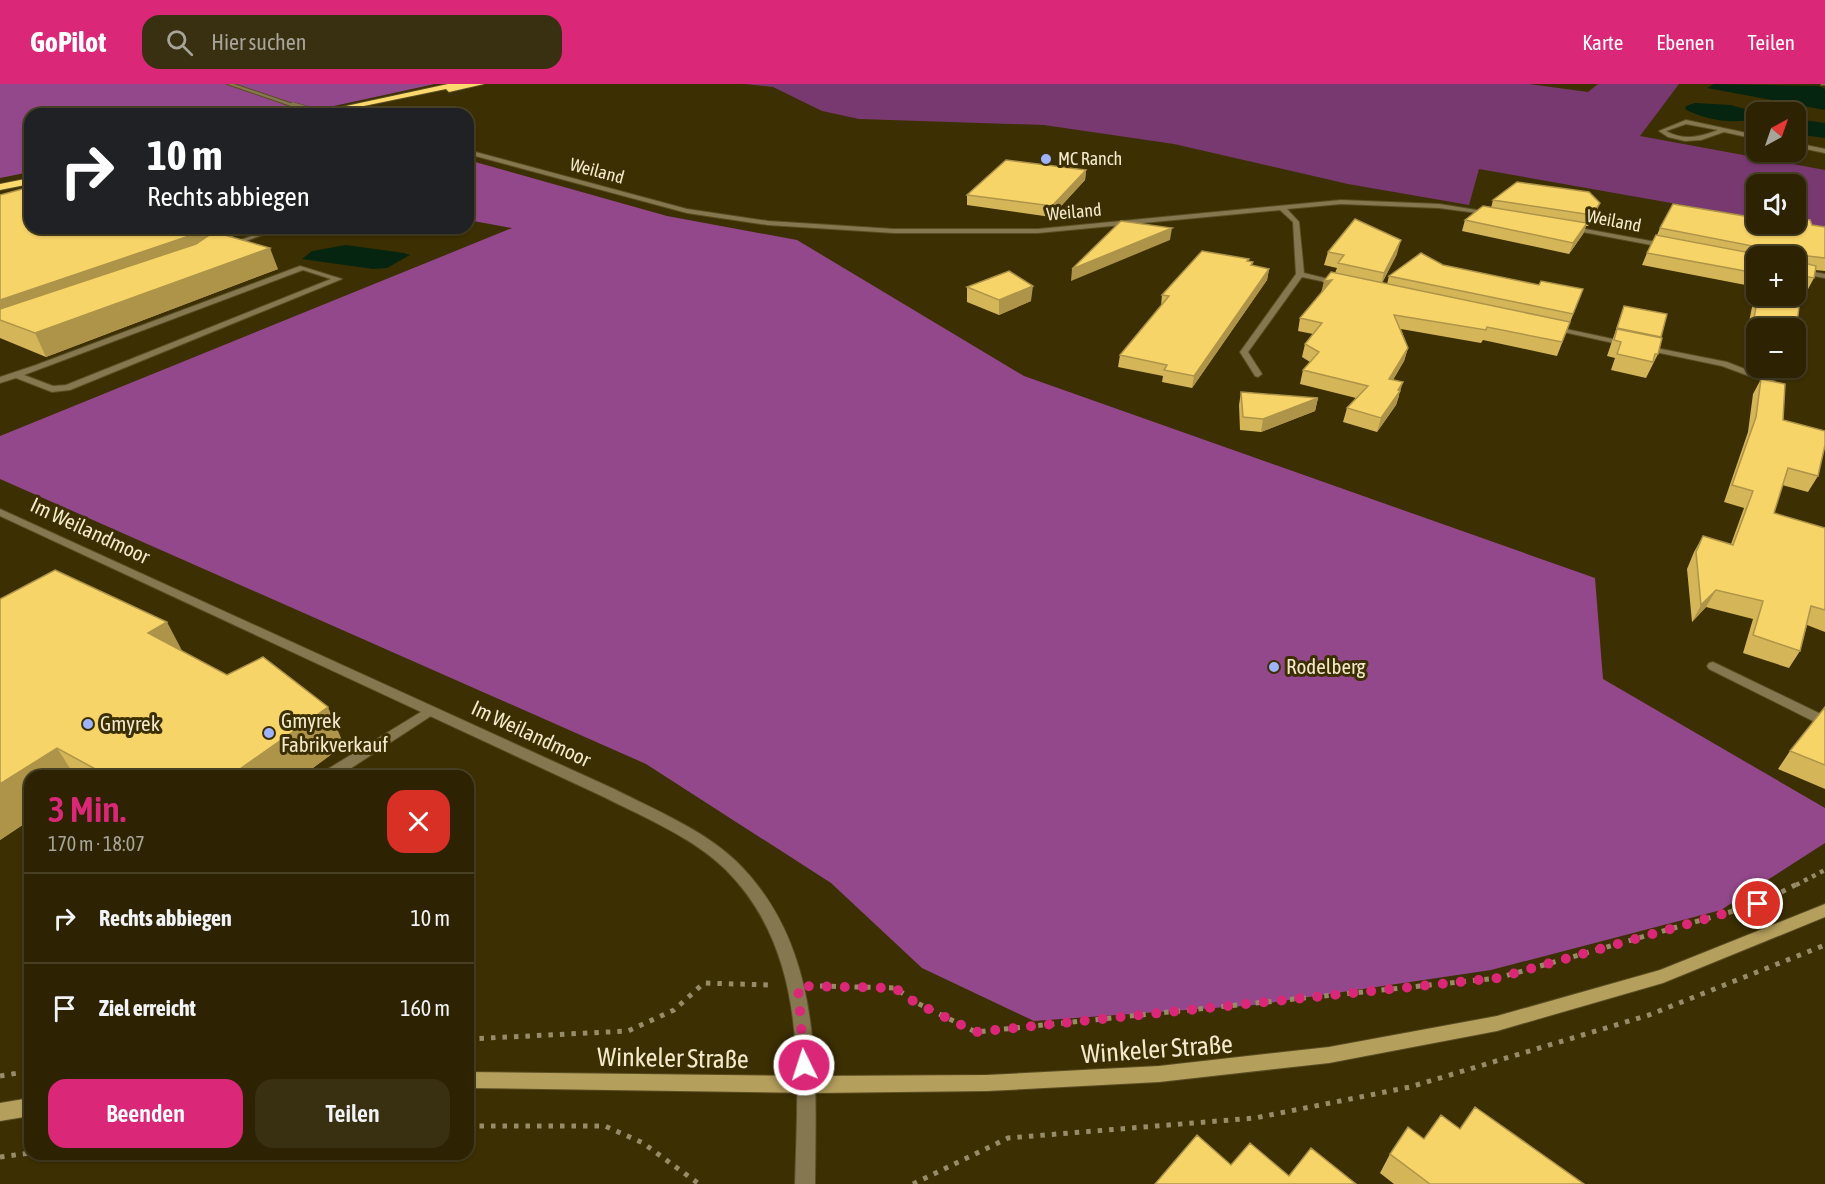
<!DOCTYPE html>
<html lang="de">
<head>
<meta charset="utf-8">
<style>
	body { margin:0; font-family:"Asap Condensed",sans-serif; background:#392f11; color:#f1f3f6; height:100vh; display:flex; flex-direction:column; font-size:22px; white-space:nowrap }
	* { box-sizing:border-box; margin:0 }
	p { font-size:20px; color:#a7a499 }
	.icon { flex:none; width:33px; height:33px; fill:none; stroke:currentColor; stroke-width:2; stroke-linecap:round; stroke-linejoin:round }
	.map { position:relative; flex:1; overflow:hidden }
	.details { position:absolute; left:24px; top:686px; width:450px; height:390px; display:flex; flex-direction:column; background:#2d2302; border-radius:18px; box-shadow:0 2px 4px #0004,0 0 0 2px #484024 }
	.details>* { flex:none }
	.hud { position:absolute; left:24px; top:24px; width:450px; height:126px; border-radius:18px; box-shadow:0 2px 4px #0004,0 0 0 2px #484024; background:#202124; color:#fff; overflow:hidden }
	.needle { width:39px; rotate:40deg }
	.tools { position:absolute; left:1746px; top:18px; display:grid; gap:12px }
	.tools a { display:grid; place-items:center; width:60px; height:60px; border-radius:12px; background:#2d2302; box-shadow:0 2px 4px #0004,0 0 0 2px #484024; font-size:30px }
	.pin { position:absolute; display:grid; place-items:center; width:51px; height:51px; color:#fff; margin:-26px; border:3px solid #fff; border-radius:50%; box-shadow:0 2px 6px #0007 }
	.me { position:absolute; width:66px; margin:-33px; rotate:356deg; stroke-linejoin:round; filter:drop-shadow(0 0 4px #0008) }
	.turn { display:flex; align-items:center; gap:21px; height:126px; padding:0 24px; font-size:27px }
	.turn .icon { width:78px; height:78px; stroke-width:2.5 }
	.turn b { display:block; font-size:42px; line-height:51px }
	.round { display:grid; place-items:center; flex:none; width:63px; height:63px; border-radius:18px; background:#392f11 }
	.summary { display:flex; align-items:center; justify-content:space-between; height:102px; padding:0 24px }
	h1 { font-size:36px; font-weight:600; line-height:45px; color:#db2777 }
	.cta { display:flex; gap:12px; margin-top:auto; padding:12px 24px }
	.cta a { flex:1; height:69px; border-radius:18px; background:#db2777; color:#fff; font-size:24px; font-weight:600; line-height:69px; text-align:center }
	.cta a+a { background:#392f11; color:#f1f3f6 }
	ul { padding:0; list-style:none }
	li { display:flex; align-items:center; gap:18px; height:90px; padding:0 24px; border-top:2px solid #484024 }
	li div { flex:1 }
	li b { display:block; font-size:22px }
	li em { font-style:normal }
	header { display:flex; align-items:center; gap:36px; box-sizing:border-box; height:84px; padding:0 30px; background:#db2777; color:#fff }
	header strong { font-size:28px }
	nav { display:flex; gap:33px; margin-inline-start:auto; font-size:21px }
	.search { width:420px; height:54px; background:#392f11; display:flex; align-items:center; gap:15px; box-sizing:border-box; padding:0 21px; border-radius:18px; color:#a7a499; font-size:22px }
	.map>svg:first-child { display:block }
	.green { fill:#773970 }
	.forest { fill:#93488b }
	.water { fill:#062511 }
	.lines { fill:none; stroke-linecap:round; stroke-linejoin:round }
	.lane-casing { stroke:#594d23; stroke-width:2 }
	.street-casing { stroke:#594d23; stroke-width:2 }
	.secondary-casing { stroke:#594d23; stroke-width:2 }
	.highway-casing { stroke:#594d23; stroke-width:2 }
	.path-far1 { stroke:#978c68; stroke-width:4.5; stroke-dasharray:4 5; stroke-linecap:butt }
	.path { stroke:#978c68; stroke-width:5; stroke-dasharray:4.5 7; stroke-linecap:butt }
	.lane { fill:#85774f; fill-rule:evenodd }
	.street { fill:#85774f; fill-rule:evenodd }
	.secondary { fill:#b59f5c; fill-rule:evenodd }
	.highway { fill:#fcd96d; fill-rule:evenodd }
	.street-bridge-casing { stroke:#594d23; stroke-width:6; stroke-linecap:butt }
	.street-bridge { stroke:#85774f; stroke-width:5 }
	.wall { fill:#d4b659; fill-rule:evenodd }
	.shaded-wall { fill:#ad9449 }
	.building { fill:#f7d468; stroke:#ad9449; stroke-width:1.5 }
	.route { stroke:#db2777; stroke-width:10; stroke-dasharray:0 18 }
	.poi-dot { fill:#9fb3fd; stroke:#3c2f02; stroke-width:2 }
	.labels { text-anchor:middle; stroke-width:6; stroke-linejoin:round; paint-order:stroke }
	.far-poi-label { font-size:18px; fill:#f3eace; stroke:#3c2f02; text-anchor:start }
	.far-street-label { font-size:18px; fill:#f3eace; stroke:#3c2f02 }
	.street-label { font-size:21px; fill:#f3eace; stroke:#3c2f02 }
	.poi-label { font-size:21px; fill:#f3eace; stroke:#3c2f02; text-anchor:start }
	.near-street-label { font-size:26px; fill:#f3eace; stroke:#3c2f02 }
</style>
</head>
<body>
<header>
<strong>GoPilot</strong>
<div class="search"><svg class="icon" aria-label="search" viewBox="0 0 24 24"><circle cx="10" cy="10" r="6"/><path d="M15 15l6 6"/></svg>Hier suchen</div>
<nav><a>Karte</a><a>Ebenen</a><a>Teilen</a></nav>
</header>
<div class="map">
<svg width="1825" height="1100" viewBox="0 0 1825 1100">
	<rect width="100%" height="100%" fill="#3c2f02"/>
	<!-- green -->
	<path class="green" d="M744,0h785l59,8 10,-8h81l-39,52 185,34v60l-29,-6v-40h-40v34l-277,-49 -10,36 -121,-21 -174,-40 -130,-19 -185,-6 -37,-8 -49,-24z"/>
	<!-- forest -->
	<path class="forest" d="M0,0h435l-138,30h-267v58l-30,6z
		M468,76l199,56 130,24 227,136 571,202 8,101 222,129v35l-104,67 -230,60 -236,35 -221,16 -112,-53 -91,-85 -185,-119 -646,-285v-43l512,-208 -44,-8z"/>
	<!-- water -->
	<path class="water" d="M1714,0l105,2 6,3v21l-118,-22z
		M1695,19l36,2 24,7 1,6c-20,7 -52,2 -71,-9l1,-3z
		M1796,35l29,4v15l-29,-4z
		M346,161l58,8 6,2 -23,13 -14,1 -71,-10 10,-8z"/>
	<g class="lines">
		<defs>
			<path id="lane" d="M1686,36l70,15v4l-32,-7 -23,8 -16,1 -17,-4 -9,-6zM1686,40l32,6c-18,7 -34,11 -52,1z
				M1796,59l29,6v4l-29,-6z
				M272,144h9l-51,19 -5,-1z
				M300,182l42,13 -272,111 -18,2 -36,-14 -16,5v-6l36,-12zM303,186l28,9 -265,106 -13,1 -29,-11z
				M1713,578l112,54v11l-116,-58 -2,-3 2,-3z
				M429,623l5,1 1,3 -1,3 -95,62h-18l2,-4z"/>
			<path id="street" d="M227,0h7l62,21 -5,1z
				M1821,0h4v1h-4z
				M468,66l219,59 81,12 126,8h144l303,-29 98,4 57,9 -3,2 -54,-7 -98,-4 -54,5 12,13 5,51 40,10 -4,2 -38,-8 -54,75 14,22 -4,3 -3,-1 -15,-24 56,-78 -3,-52 -13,-12 -242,23h-144l-126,-8 -81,-12 -219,-59z
				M1569,142l98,18 3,2 -3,2 -100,-19v-2z
				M1796,185l29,5v4l-29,-5z
				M1547,241l80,17 4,2 -4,2 -77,-17 -4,-2z
				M1641,261l86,17 48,19 -7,2 -46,-17 -81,-17z
				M0,425l614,280c41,21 88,40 122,72 88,86 80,210 79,323h-20c3,-109 14,-232 -70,-315 -33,-32 -80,-51 -121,-72l-604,-281z"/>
			<path id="secondary" d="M1825,820v13l-162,66 -166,48 -168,32 -170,19 -172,9 -173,2 -346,-5v-16l346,4 173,-1 172,-9 170,-19 168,-31 163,-46z
				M30,1014v18l-30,5v-18z"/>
			<path id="highway" d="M448,0h36l-35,8 -3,-3 -121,25h-16z
				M30,94v6l-30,6v-6z"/>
		</defs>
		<!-- lane casing -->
		<use href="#lane" class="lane-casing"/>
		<!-- street casing -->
		<use href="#street" class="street-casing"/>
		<!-- secondary casing -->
		<use href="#secondary" class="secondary-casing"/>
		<!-- highway casing -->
		<use href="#highway" class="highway-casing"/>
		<!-- path-far1 -->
		<path class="path-far1" d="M1796,801l29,-15"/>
		<!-- path -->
		<path class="path" d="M820,902l75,2 22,15 59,29 522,-54 260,-74 41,-21
			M468,955l160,-8 46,-21 30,-27 66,2
			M0,992l30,-5
			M468,1042h137l38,17 56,41
			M0,1073l30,-4
			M913,1100l95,-46 247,-20 155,-31 239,-72 176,-70"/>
		<!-- lane -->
		<use href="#lane" class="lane"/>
		<!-- street -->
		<use href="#street" class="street"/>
		<!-- secondary -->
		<use href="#secondary" class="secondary"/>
		<!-- highway -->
		<use href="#highway" class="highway"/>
		<defs>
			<path id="street-bridge" d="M293,21l32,9"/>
		</defs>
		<!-- street-bridge casing -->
		<use href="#street-bridge" class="street-bridge-casing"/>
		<!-- street-bridge -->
		<use href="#street-bridge" class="street-bridge"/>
	</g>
	<!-- wall -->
	<path class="wall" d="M1086,86l-1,10 -34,37 -84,-12v-10z
		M0,111l30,33h226l-25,9 47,32 -232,88 -46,-19z
		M1493,116l103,13 -8,13h-2l-3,8 -14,20 -107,-23 3,-11 26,-12z
		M1756,140l56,1 13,2v44l-10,-1 -1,8 -7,13 -6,-2 -5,39h-40v20h-1l1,-9 -10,-2 10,-50 -114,-22 5,-12 10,-18 3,-7zM1756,172l40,40h-40z
		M1328,168l69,2 -15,29 5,1 2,-8 54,-11 96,20 44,4 -26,67 -74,-16 -2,3 -80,-14 7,19 -4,13 -11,19 6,16 -3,9 -19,27 -34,-10 4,-14 9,-10 -56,-14 3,-14 7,-8 -8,-5 3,-13 8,-10 -15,-3 2,-13 21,-25 14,-20 2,-5 -13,-3z
		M1249,175l-1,2 4,5 17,3 -2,11 -75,108 -30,-6 1,-6 -45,-9 2,-12 41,-49 1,-11z
		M967,203l64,14 -32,14 -32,-13z
		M1624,222l43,8 -7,24 -2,16 -12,24 -35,-8 4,-12 -8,-2z
		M1761,295l22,41 35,56 -10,16 -26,-7 -8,28 51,15v104l-18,-7 -7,26 -11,17 -46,-15 10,-34 -47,-12 -14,15 -5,-53 7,-17 9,-16 28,8 13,-36 -20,-6 24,-70 5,-38z
		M1241,308l77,6 -3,13 -54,21 -21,-2 -1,-25z
		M0,515l182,52 162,94 -42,31h-272v44l-30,20z
		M1825,623v82l-47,-20 12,-18z
		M1424,1055l160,45h-190l-14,-11 10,-19z"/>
	<!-- shaded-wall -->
	<path class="shaded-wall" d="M1086,86l-1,10 -34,37 1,-11z
		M1600,119l-4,10 -8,13 4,-11z
		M1587,139l-4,11 -14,20 4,-11z
		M194,144h62l-256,92v-20z
		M1172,144l-2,12 -99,41 1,-12z
		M1401,156l-4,14 -17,33 4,-14z
		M270,164l8,21 -232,88 -11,-24z
		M1269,185l-2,11 -75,108 2,-12z
		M1332,196l-11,13 3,-12z
		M1033,202l-2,15 -32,14v-15z
		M1408,264l-4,13 -19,32 4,-14z
		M1403,298l-7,23 -19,27 4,-14z
		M1318,314l-3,13 -54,21 2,-13z
		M1716,506l-10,17 -14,15 9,-17z
		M167,538l19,36 -38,-25z
		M328,623l16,38 -42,31h-72z
		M57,664l18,28h-45v44l-30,20v-56z"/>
	<!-- building -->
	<path class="building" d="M1006,76l80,10 -34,36 -85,-11z
		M1517,98l72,10 11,11 -8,12 -99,-15z
		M30,103v41h170l3,1 -14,7 -189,64v-105z
		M1673,120l83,14v6h40v-6l14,2 2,5 13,2v31l-25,-3v7l16,4 -2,12 -11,-2 -7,54v-2h-34v-2l-9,-2 5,-28h38v-40h-40v17l-109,-20 9,-18 105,20 2,-7 -103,-20z
		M1483,122l104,17 -14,20 -108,-23z
		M1355,135l46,21 -17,33 -46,-10 6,-8 -16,-3z
		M1121,137l51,7 -100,41z
		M214,148l56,16 -235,85 -35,-13v-11l196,-65z
		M1202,167l47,8 -2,2 6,1 -2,3 18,4 -75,107 -30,-6 3,-5 -47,-10 49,-59 -7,-1z
		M1421,169l22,12 96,20 2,-4 42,8 -10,25 -184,-38z
		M1009,187l24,15 -34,14 -32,-13z
		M1331,188l239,50 -8,20 -75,-15 -1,3 -92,-15 14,33 -19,31 14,3 -5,8 2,1 -19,27 -34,-10 21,-22 -65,-16 16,-18 -14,-8 17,-21 -22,-5 32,-38 -8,1z
		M1624,222l43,8 -6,23 -44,-9z
		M1617,245l45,9 -4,16h-3l-2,8 -36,-8 4,-12 -7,-2z
		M1761,295l24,5 -2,36 42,11v14l-7,31 -30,-8 -14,45 51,15v82l-14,-4 -11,45 -47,-16 10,-34 -47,-11 -15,15 -5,-53 7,-16 30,9 20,-54 -21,-6 24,-68z
		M1241,308l77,6 -55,21 -20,-2z
		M55,486l112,52 -19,11 79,42 36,-18 65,50 -98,69h-122l-51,-28 -57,36v-185z
		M1825,623v58l-35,-14z
		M1475,1023l109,77h-154l-40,-30 18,-27 16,12 17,-24 19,14z
		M1197,1051l34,30 19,-22 39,33 22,-28 45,36h-201z"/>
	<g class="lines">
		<!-- route -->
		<path class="route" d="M804,981l-6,-79 97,2 21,15 60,29 522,-54 260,-74"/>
	</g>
	<!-- markers -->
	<g class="poi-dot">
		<circle cx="1046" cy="75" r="6"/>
		<circle cx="1274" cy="583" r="6"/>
		<circle cx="88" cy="640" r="6"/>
		<circle cx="269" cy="649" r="6"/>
	</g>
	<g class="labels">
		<!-- far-poi labels -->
		<g class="far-poi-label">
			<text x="1058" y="81">MC Ranch</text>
		</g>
		<!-- far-street labels -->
		<g class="far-street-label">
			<text transform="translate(597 87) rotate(15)" y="6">Weiland</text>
			<text transform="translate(1074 128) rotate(-5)" y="6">Weiland</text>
			<text transform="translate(1614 137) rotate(11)" y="6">Weiland</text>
		</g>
		<!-- street labels -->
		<g class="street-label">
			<text transform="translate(90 447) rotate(25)" y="7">Im Weilandmoor</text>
			<text transform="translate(531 650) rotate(25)" y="7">Im Weilandmoor</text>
		</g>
		<!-- poi labels -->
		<g class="poi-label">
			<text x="1286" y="590">Rodelberg</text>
			<text x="281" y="644">Gmyrek<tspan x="281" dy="24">Fabrikverkauf</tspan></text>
			<text x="100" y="647">Gmyrek</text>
		</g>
		<!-- near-street labels -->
		<g class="near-street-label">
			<text transform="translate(1157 965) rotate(-4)" y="9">Winkeler Straße</text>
			<text transform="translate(673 974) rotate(1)" y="9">Winkeler Straße</text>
		</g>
	</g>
</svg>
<div class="tools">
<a><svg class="needle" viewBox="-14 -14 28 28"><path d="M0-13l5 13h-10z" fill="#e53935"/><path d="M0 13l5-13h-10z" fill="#a7a499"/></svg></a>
<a><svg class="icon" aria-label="sound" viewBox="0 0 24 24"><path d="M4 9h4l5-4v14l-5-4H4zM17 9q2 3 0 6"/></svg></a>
<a>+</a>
<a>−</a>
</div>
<div class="pin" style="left:1758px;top:820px;background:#d93025"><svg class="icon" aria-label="arrive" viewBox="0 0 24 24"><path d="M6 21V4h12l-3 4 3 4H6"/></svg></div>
<svg class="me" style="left:804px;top:981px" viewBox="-20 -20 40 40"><circle r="17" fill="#db2777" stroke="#fff" stroke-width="3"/><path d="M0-11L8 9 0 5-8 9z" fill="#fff"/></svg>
<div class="hud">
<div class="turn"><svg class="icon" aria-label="right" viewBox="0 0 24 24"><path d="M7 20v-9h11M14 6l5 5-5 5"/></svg><div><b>10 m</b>Rechts abbiegen</div></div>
</div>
<section class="details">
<div class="summary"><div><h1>3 Min.</h1><p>170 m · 18:07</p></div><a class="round" style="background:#d93025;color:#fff"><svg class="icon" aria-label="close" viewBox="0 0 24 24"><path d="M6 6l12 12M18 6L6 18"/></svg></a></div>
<ul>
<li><svg class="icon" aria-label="right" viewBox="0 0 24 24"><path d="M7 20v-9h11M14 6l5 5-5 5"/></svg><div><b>Rechts abbiegen</b></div><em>10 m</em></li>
<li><svg class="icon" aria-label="arrive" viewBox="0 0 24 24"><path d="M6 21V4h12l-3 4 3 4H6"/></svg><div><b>Ziel erreicht</b></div><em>160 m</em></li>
</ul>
<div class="cta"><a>Beenden</a><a>Teilen</a></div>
</section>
</div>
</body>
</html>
